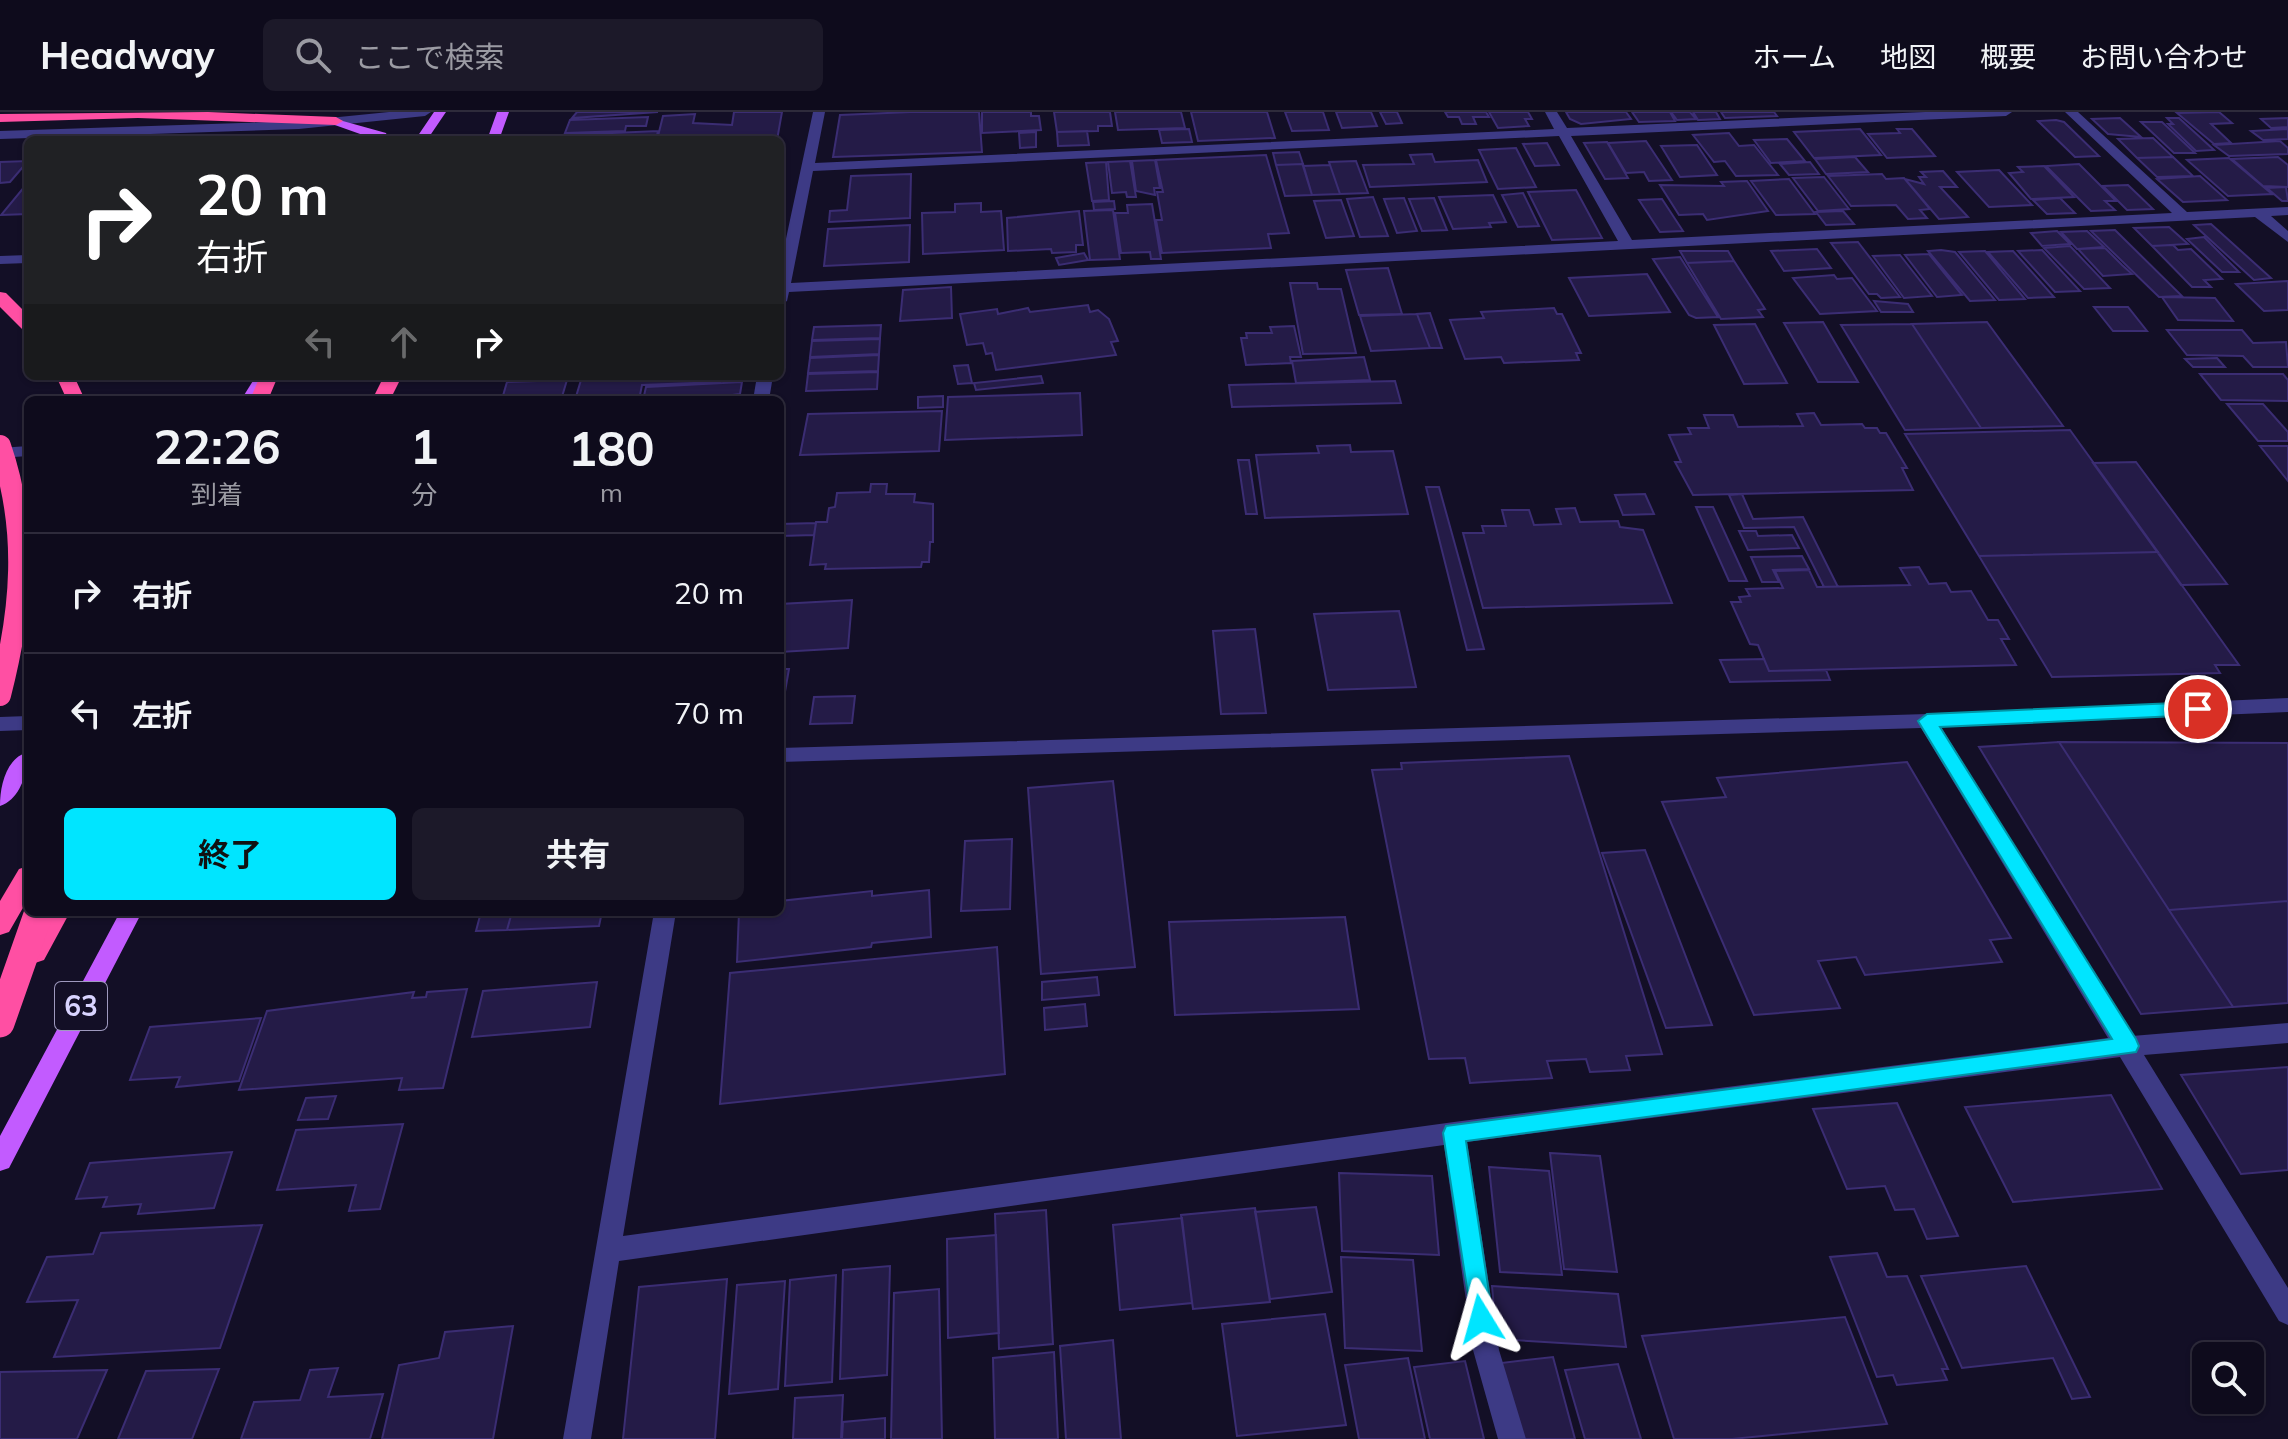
<!DOCTYPE html>
<html lang="ja">
<head>
<meta charset="utf-8">
<style>
	body { margin:0; font-family:Mulish,"Noto Sans JP",sans-serif; background:#1c1929; color:#f1f3f6; height:100vh; display:flex; flex-direction:column; font-size:30px; white-space:nowrap }
	* { box-sizing:border-box; margin:0 }
	p { font-size:26px; color:#9b9ba3 }
	.icon { flex:none; width:44px; height:44px; fill:none; stroke:currentColor; stroke-width:2; stroke-linecap:round; stroke-linejoin:round }
	.map { position:relative; flex:1; overflow:hidden }
	.side { position:absolute; left:24px; top:284px; width:760px; height:520px; display:flex; flex-direction:column; background:#0e0b1c; border-radius:12px; box-shadow:0 2px 6px #0004,0 0 0 2px #2e2b3b }
	.side>* { flex:none }
	.top-card { position:absolute; left:24px; top:24px; width:760px; height:244px; border-radius:12px; box-shadow:0 2px 6px #0004,0 0 0 2px #2e2b3b; background:#202124; color:#fff; overflow:hidden }
	.buttons { position:absolute; left:2192px; top:1230px; display:grid; gap:16px }
	.buttons a { display:grid; place-items:center; width:72px; height:72px; border-radius:12px; background:#0e0b1c; box-shadow:0 2px 6px #0004,0 0 0 2px #2e2b3b; font-size:40px }
	.pin { position:absolute; display:grid; place-items:center; width:68px; height:68px; color:#fff; margin:-34px; border:4px solid #fff; border-radius:50%; box-shadow:0 2px 8px #0007 }
	.me { position:absolute; width:88px; margin:-44px; rotate:352deg; stroke-linejoin:round; filter:drop-shadow(0 0 6px #0008) }
	.turn { display:flex; align-items:center; gap:28px; height:168px; padding:0 40px; font-size:36px }
	.turn .icon { width:104px; height:104px; stroke-width:2.5 }
	.turn b { display:block; font-size:56px; line-height:68px }
	.lanes { display:flex; align-items:center; height:76px; padding:0 40px; background:#0003; justify-content:center; gap:40px; direction:ltr }
	.lanes .off { opacity:.35 }
	.eta { display:flex; justify-content:space-evenly; align-items:center; height:136px; text-align:center }
	.eta b { font-size:48px; font-weight:700; line-height:56px }
	.action { display:flex; gap:16px; margin-top:auto; padding:16px 40px }
	.action a { flex:1; height:92px; border-radius:12px; background:#00e5ff; color:#111; font-size:32px; font-weight:700; line-height:92px; text-align:center }
	.action a+a { background:#1c1929; color:#f1f3f6 }
	ul { padding:0; list-style:none }
	li { display:flex; align-items:center; gap:24px; height:120px; padding:0 40px; border-top:2px solid #2e2b3b }
	li div { flex:1 }
	li b { display:block; font-size:30px }
	li em { font-style:normal }
	header { display:flex; align-items:center; gap:48px; box-sizing:border-box; height:112px; padding:0 40px; background:#0e0b1c; border-bottom:2px solid #2e2b3b }
	header strong { font-size:38px }
	nav { display:flex; gap:44px; margin-inline-start:auto; font-size:28px }
	.search { width:560px; height:72px; background:#1c1929; display:flex; align-items:center; gap:20px; box-sizing:border-box; padding:0 28px; border-radius:12px; color:#9b9ba3; font-size:30px }
	.map>svg:first-child { display:block }
	.building { fill:#241b47; stroke:#3b2d73; stroke-width:2 }
	.lines { fill:none; stroke-linecap:round; stroke-linejoin:round }
	.minor { fill:#3d3a85; fill-rule:evenodd }
	.tertiary { fill:#3d3a85; fill-rule:evenodd }
	.primary { fill:#c25bff; fill-rule:evenodd }
	.motorway { fill:#ff4fa3; fill-rule:evenodd }
	.motorway-bridge-far1 { stroke:#ff4fa3; stroke-width:22 }
	.motorway-bridge { stroke:#ff4fa3; stroke-width:29 }
	.route { fill:#00e5ff; stroke:#0095a6; stroke-width:2 }
	.labels { text-anchor:middle; stroke-width:7; stroke-linejoin:round; paint-order:stroke }
	.shield { fill:#130f26; stroke:#9e99be; stroke-width:2 }
	.shield-label { font-size:28px; font-weight:bold; fill:#d9d4ff }
</style>
</head>
<body>
<header>
<strong>Headway</strong>
<div class="search"><svg class="icon" aria-label="search" viewBox="0 0 24 24"><circle cx="10" cy="10" r="6"/><path d="M15 15l6 6"/></svg>ここで検索</div>
<nav><a>ホーム</a><a>地図</a><a>概要</a><a>お問い合わせ</a></nav>
</header>
<div class="map">
<svg width="2288" height="1327" viewBox="0 0 2288 1327">
	<rect width="100%" height="100%" fill="#130f26"/>
	<!-- building -->
	<path class="building" d="M577,0h81l-86,6z
		M734,0h48l-5,28h-120l6,-24 32,-2 -2,9 39,2z
		M911,0h68l3,40 -149,5 7,-42z
		M982,0h49v4h8l2,14 -59,3z
		M1054,0h56l2,14h-14v5l-41,1z
		M1115,0h66l4,16 -67,2z
		M1191,0h76l8,26 -77,3z
		M1285,0h38l6,18 -37,1z
		M1336,0h35l6,14 -35,2z
		M1380,0h17l5,11 -16,1z
		M1445,0h41l3,5h-16l3,7h-14l-3,-7h-11z
		M1489,0h39l4,7h-7l4,7 -31,2z
		M1566,0h60l5,7 -50,5 -11,-5z
		M1632,0h38l5,9 -36,1z
		M1671,0h19l6,7 -19,1z
		M1693,0h23l4,7 -22,1z
		M1721,0h53l3,4 -52,2z
		M2219,0l13,11 -21,1 20,19 -17,1 -37,-31z
		M648,5l-2,9h-20l-1,5 -60,2 5,-13z
		M2120,6l21,19 -33,-3 -16,-15z
		M2167,6h12l35,32 -18,1 -28,-27h5z
		M2288,6v9l-17,1 -10,-9z
		M2056,8l8,2 35,34 -24,1 -37,-36z
		M2141,10h21l33,31h-21z
		M1189,17l3,13 -30,1 -3,-13z
		M1860,17l21,26 -67,3 -20,-26z
		M1897,17h15l23,27 -48,2 -19,-24 32,-1z
		M2288,17v10l-25,1 -12,-9z
		M658,19l-2,9h-92l2,-5z
		M1087,19l2,14 -31,1 -1,-14z
		M1036,20v15l-16,1 -1,-15z
		M1729,21l10,13 15,-1 24,30 -42,1 -11,-15 -11,1 -21,-27z
		M2153,26l20,19 -36,1 -19,-19z
		M1787,27l18,22 -34,2 -17,-23z
		M1646,29l26,39 -23,1 -5,-9 -18,1 -18,-30z
		M2280,29l8,7v6l-59,2 -15,-11z
		M1607,30l21,36 -23,1 -21,-36z
		M1547,31l12,22 -24,1 -12,-22z
		M1697,33l20,30 -37,2 -19,-31z
		M1516,36l20,39 -38,2 -19,-39z
		M1299,40l4,12 -27,1 -3,-12z
		M1432,42l3,8 43,-2 9,22 -117,5 -7,-22 51,-1 -4,-9z
		M1266,43l23,78 -21,1 3,14 -109,5 -6,-33h6l-5,-28h6l-7,-32z
		M1855,45l13,15 -42,2 -11,-15z
		M2173,45l20,19 -36,1 -20,-19z
		M2278,45l10,8v22l-25,-1 -31,-27z
		M2229,46l43,36 -44,2 -41,-36z
		M1155,48l5,28h-6l1,7 -19,-4 -4,-30z
		M28,49l-18,21 -10,1v-21z
		M1130,49l6,36h-9l-1,-5 -14,1 -4,-31z
		M1356,49l12,32 -28,1 -11,-32z
		M1106,50l3,38 -17,1 -6,-38z
		M1810,50l9,12 -30,1 -9,-11z
		M1303,52l9,31 -27,1 -9,-31z
		M2079,52l37,37h-11l10,9 -24,1 -45,-45z
		M1330,53l10,29 -28,1 -9,-29z
		M2044,54l30,31 -43,2 -22,-26 14,-1 -5,-5z
		M1999,58l33,35 -43,2 -32,-35z
		M1943,59l14,16h-17l28,30 -29,2 -34,-40 19,5 -5,-7h7l-5,-5z
		M911,62l-1,44 -81,4 1,-11 17,-1 4,-34z
		M1882,62l4,5 18,-1 26,31 -10,1 7,8 -19,1 -12,-14 -45,1 -23,-30z
		M2200,64l27,24 -44,2 -26,-23z
		M1824,65l25,32 -31,2 -25,-33z
		M1789,67l26,35 -39,1 -25,-34z
		M1747,69l21,30 -61,9 -4,-6 -24,1 -19,-30 64,1 -3,-4z
		M2128,73l25,24 -26,1 -24,-24z
		M25,74h3v28l-27,1z
		M2286,75l2,14h-6l-15,-13z
		M1576,78l26,48 -50,2 -24,-48z
		M1523,81l16,33 -21,1 -16,-32z
		M1493,83l13,27 -17,1 2,4 -38,2 -14,-32z
		M1373,85l15,39 -28,1 -13,-38z
		M1404,86l13,33 -20,2 -13,-34z
		M1434,86l13,32 -25,1 -13,-32z
		M2060,86l15,15 -28,1 -14,-14z
		M1662,87l21,32 -23,1 -21,-32z
		M1341,88l13,36 -28,2 -12,-37z
		M1114,89l1,8 -21,1 -1,-8z
		M981,91v9l20,-1 3,39 -81,4 -1,-41 33,-1v-8z
		M1152,92l9,55h-10l-1,-7 -29,1 -6,-40h13l-1,-8z
		M1113,98l7,49 -30,1 -6,-49z
		M1079,99l4,34h-7v7l-24,1 -1,-4 -43,2 -1,-33z
		M1843,99l11,13 -28,1 -10,-13z
		M2211,112l60,54 -17,2 -60,-55z
		M910,113l-1,37 -85,4 4,-37z
		M2169,115l19,17 -36,2 -18,-18z
		M2115,118l67,66 -23,1 -68,-66z
		M2057,119l13,13 -28,2 -11,-13z
		M2087,119l17,16 -27,2 -16,-17z
		M2204,125l35,35h-17l-35,-33z
		M1858,130l42,55 -19,1 -4,-4h-8l-38,-51z
		M2173,133l5,5 13,-1 31,30 -18,1 7,7h-19l-40,-41z
		M2070,134l40,42 -26,1 -40,-41z
		M2105,136l17,17 10,9 -29,2 -25,-27z
		M1817,137l14,19 -47,3 -13,-20z
		M1941,138l14,2 40,48 -25,1 -42,-50z
		M2042,138l38,41 -25,1 -37,-41z
		M1680,139h48l6,10 -47,2z
		M1985,139l40,48 -26,1 -40,-48z
		M2013,139l41,46 -26,1 -40,-46z
		M1084,141l4,7 -29,5 -3,-7z
		M1929,142l33,41 -25,2 -32,-42z
		M1900,143l32,41 -28,2 -31,-42z
		M1680,145l38,60 -22,1 -7,-3 -36,-56z
		M1734,149l31,48 -7,1 5,7 -42,2 -34,-56z
		M1388,156l14,46 -43,1 -13,-45z
		M1647,162l23,38 -81,4 -20,-38z
		M1834,163l3,4 15,-1 25,33 -57,3 -27,-36z
		M2288,169v29l-24,1 -28,-27z
		M1290,171h27l1,6h23l15,64 -53,1z
		M951,175l1,31 -52,3 3,-31z
		M2162,185l53,1 18,23 -55,-1z
		M1874,189l34,3 5,8h-32z
		M1088,193l2,7 8,-2 11,9 9,22 -7,1 5,13 -120,15 -4,-17 -6,1 -3,-11 -16,2 -7,-31 37,-5 1,5 30,-6 2,4z
		M2094,195h34l19,24h-34z
		M1554,196l3,6h5l19,39h-5l3,7 -75,3 -3,-6 -36,2 -15,-39 34,-2 -3,-6z
		M1430,201l12,35h-12l-13,-34z
		M1417,202l13,34 -59,3 -11,-35z
		M1823,210l35,60h-40l-34,-59z
		M1987,210l76,104 -82,2 -69,-104z
		M1755,212l32,59 -43,1 -30,-59z
		M1912,212l69,104 -76,2 -64,-105z
		M881,213l-1,13 -68,2 2,-13z
		M1294,214l7,31h-11l1,6 -45,2 -5,-27h6l-1,-5h26l-2,-6z
		M2167,218h75l11,13 33,-1 2,25h-35l-10,-11 -56,-1z
		M880,227l-1,15 -69,3 2,-16z
		M879,243l-1,16 -70,2 2,-15z
		M1364,245l6,23 -74,3 -4,-22z
		M2217,246l8,9h-32l-8,-8z
		M968,253l4,18 -14,1 -4,-18z
		M878,260l-1,17 -71,2 2,-17z
		M2200,262h83l5,6v21l-67,-1z
		M634,264h105l-18,2 -1,4 -78,3 -3,15h-64l6,-20z
		M1041,264l2,7 -67,7 -2,-7z
		M567,268l-6,20h-96l37,-1 5,-17z
		M1395,269l6,22 -169,4 -3,-22z
		M742,270l-2,12 -7,1 -1,5h-89l3,-13z
		M1080,281l2,42 -137,5 3,-43z
		M943,284v11l-25,1v-11z
		M2227,292h36l25,28v9h-30z
		M942,299l-3,40 -139,4 8,-41z
		M1814,301l7,12 41,-1 3,4h12l3,5h6l21,35h-5l11,22 -220,5 -18,-33h6l-12,-27 22,-1 -3,-6h21l-5,-13h29l5,12 65,-1 -6,-12z
		M2070,318l88,122 -179,4 -74,-122z
		M1350,333l1,7 42,-1 15,63 -143,4 -9,-63 63,-2 -2,-7z
		M2260,334h28v35z
		M1238,348h11l8,54h-11z
		M2136,350l91,122 -46,1 -88,-122z
		M871,372h16l-1,10h29l-1,8 19,2v38h-3l-1,20h-7l-1,5 -96,2 1,-5 -16,1 6,-43h11l2,-14 6,-1 2,-14 33,-1z
		M1426,375h13l45,162 -17,1z
		M1645,382l9,20 -31,1 -8,-20z
		M1742,382l11,25 50,-2 35,70h-14l-30,-60 -50,1 -15,-33z
		M1696,395h17l34,74h-18z
		M1575,396l5,14 38,-1 2,6 23,3 29,73 -189,5 -20,-75h21l-2,-7h24l-4,-16h27l5,15 27,-1 -5,-15z
		M816,411l-2,12 -34,1v-12z
		M1739,419h17l2,5 34,-1 7,13 -51,2z
		M2158,440l81,113h-24l5,8 -168,4 -73,-121z
		M1802,444l7,13 -36,1 6,12h-17l-11,-25z
		M1919,455l10,17 17,-1 5,9 20,-1 17,29h10l11,19h-8l15,26 -247,6 -11,-26 -8,-1 -19,-42h10l-2,-5 11,-1 -4,-7 37,-1 -8,-17 34,-1 8,17 93,-2 -10,-17z
		M852,488l-4,48 -68,4v-48z
		M1399,499l17,76 -88,3 -14,-76z
		M1255,517l11,84 -45,1 -8,-83z
		M1764,547l5,12 57,-1 4,10 -100,2 -10,-22z
		M780,557h9l-9,51z
		M855,584l-3,27 -42,1 4,-27z
		M2059,630l110,168 64,97 -92,7 -162,-267z
		M2059,630l229,1v158l-119,9z
		M1569,644l93,298 -36,2 4,14 -40,2 -4,-13 -39,2 5,17 -82,5 -5,-25 -36,1 -57,-289 30,-1 -1,-6z
		M1907,650l104,176 -21,2 12,22 -137,13 -9,-18 -38,4 22,47 -86,7 -92,-213 64,-5 -9,-19z
		M1113,669l22,186 -94,7 -13,-186z
		M1012,727l-2,70 -49,2 4,-70z
		M1645,738l67,175 -46,3 -64,-175z
		M929,778l2,47 -59,6 -1,4 -134,15 2,-50h41v-11l92,-10v5z
		M2288,789v102l-55,4 -64,-97z
		M481,800h31l-5,18 -31,1z
		M512,800h90l-3,14 -92,4z
		M1345,805l14,92 -184,6 -6,-93z
		M997,835l8,127 -285,30 10,-131z
		M1097,865l2,18 -57,5v-18z
		M597,870l-7,45 -118,10 11,-46z
		M467,877l-24,99 -44,2 3,-12 -163,12 28,-79 147,-19 -2,6 14,-1 1,-5z
		M1085,892l2,22 -42,4 -1,-22z
		M261,906l-22,63 -63,6 4,-10 -50,3 20,-53z
		M2288,955v103l-47,4 -60,-99z
		M2111,983l51,94 -149,13 -48,-95z
		M336,984l-8,23 -30,1 8,-22z
		M1897,991l61,133 -31,3 -13,-30 -19,1 -10,-24 -38,3 -34,-80z
		M403,1012l-23,85 -31,2 7,-26 -79,5 19,-60z
		M232,1040l-18,56 -76,6 3,-10 -38,3 4,-10 -31,2 14,-36z
		M1550,1041l50,3 17,116 -53,-3z
		M1489,1055l60,4 13,104 -62,-3z
		M1339,1061l93,3 7,79 -97,-4z
		M1316,1095l16,85 -62,7 -15,-87z
		M1255,1096l15,94 -77,7 -12,-94z
		M1046,1098l7,134 -54,5 -4,-135z
		M1182,1106l10,85 -72,7 -7,-85z
		M262,1113l-42,123 -166,9 24,-57 -51,2 20,-45 46,-3 8,-21z
		M996,1123l3,98 -51,5 -1,-99z
		M1877,1141l10,24 20,-1 41,93h-6l5,11 -50,5 -4,-10 -16,2 -47,-120z
		M1341,1145l72,3 9,91 -77,-3z
		M890,1154l-3,109 -47,4 3,-109z
		M2026,1154l64,131 -18,2 -19,-41 -91,10 -41,-92z
		M836,1163l-4,107 -47,4 5,-106z
		M727,1167l-12,160h-92l16,-152z
		M785,1169l-7,108 -49,5 8,-109z
		M1492,1174l126,8 8,53 -129,-8z
		M939,1177l3,150h-51l3,-146z
		M1325,1202l21,111 -109,11 -15,-112z
		M1845,1205l42,107 -155,15h-58l-32,-103z
		M513,1214l-20,113h-111l17,-74 40,-7 6,-26z
		M1113,1228l8,99h-55l-6,-93z
		M1054,1240l4,87h-63l-2,-81z
		M1553,1245l22,82h-55l-19,-76z
		M1408,1246l17,81h-66l-14,-74z
		M1465,1249l19,78h-54l-16,-72z
		M1618,1252l23,75h-56l-20,-69z
		M338,1256l-10,29 55,-3 -13,45h-129l13,-37 46,-2 10,-30z
		M219,1257l-27,70h-74l28,-68z
		M107,1258l-30,69h-77v-67z
		M843,1283l-2,44h-48l2,-41z
		M885,1306v21h-43l1,-17z"/>
	<g class="lines">
		<!-- minor -->
		<path class="minor" d="M813,0h12l-10,51 739,-34 -9,-17h12l10,16 358,-16h87l-6,4 -435,20 61,104 540,-27 -107,-101h13l109,100 101,-5v8l-17,1 17,15v11l-33,-25 -1466,75 -2,9 -7,4v-38zM1559,24l59,105 -827,42 22,-112z
			M28,143v8l-28,1v-8z
			M757,264h16l-4,24h-16z
			M28,334v10l-28,2v-10z
			M2288,586v14l-347,15 191,309 156,-13v20l-144,12 144,233v37l-9,-4 -159,-264 -653,85 32,208 27,89h-28l-25,-89 -29,-205 -825,116 -28,178h-28l91,-527h22l-53,324 831,-114 654,-84 -187,-310 -1141,34v-14l1147,-34z
			M28,604v14l-28,1v-14z"/>
		<!-- tertiary -->
		<path class="tertiary" d="M389,0h42l-6,4 -126,13 -299,10v-8l299,-10z"/>
		<!-- primary -->
		<path class="primary" d="M434,0h12l-19,28h-12z
			M497,0h12l-10,28h-12z
			M332,6l54,15 3,7h-12l-45,-16z
			M256,264h16l-15,24h-16z
			M28,640c0,19 -7,47 -28,54 0,-20 6,-48 28,-54z
			M120,800h22l-133,256 -9,3v-35z"/>
		<!-- motorway -->
		<path class="motorway" d="M208,0l128,5 7,4 -7,4 -198,-7 -138,4v-8z
			M0,180l6,1 22,22v15l-6,-1 -22,-22z
			M56,264h18l11,24h-18z
			M260,264h18l-10,24h-18z
			M384,264h18l-12,24h-18z
			M28,754v33l-19,33 -9,3v-34l19,-32z
			M44,800h26l-26,48 -9,3 -9,-3 -4,-8z"/>
		<!-- motorway-bridge-far1 -->
		<path class="motorway-bridge-far1" d="M0,334c29,84 22,164 0,249"/>
		<!-- motorway-bridge -->
		<path class="motorway-bridge" d="M0,911l39,-111"/>
	</g>
	<!-- route -->
	<path class="route" d="M2198,590l9,7 -9,6 -258,12 196,312 3,7 -3,6 -670,89 27,178 -3,8 -9,4 -8,-4 -30,-194 3,-7 666,-87 -194,-318 9,-7z"/>
	<g class="labels">
		<!-- shield labels -->
		<rect class="shield" x="55" y="870" width="52" height="48" rx="6"/>
		<g class="shield-label">
			<text x="81" y="904">63</text>
		</g>
	</g>
</svg>
<div class="buttons">
<a><svg class="icon" aria-label="search" viewBox="0 0 24 24"><circle cx="10" cy="10" r="6"/><path d="M15 15l6 6"/></svg></a>
</div>
<div class="pin" style="left:2198px;top:597px;background:#d93025"><svg class="icon" aria-label="arrive" viewBox="0 0 24 24"><path d="M6 21V4h12l-3 4 3 4H6"/></svg></div>
<svg class="me" style="left:1481px;top:1207px" viewBox="-20 -20 40 40"><path d="M0-17L14 15 0 8-14 15z" fill="#00e5ff" stroke="#fff" stroke-width="4"/></svg>
<div class="top-card">
<div class="turn"><svg class="icon" aria-label="right" viewBox="0 0 24 24"><path d="M7 20v-9h11M14 6l5 5-5 5"/></svg><div><b>20 m</b>右折</div></div>
<div class="lanes"><svg class="icon off" aria-label="left" viewBox="0 0 24 24"><path d="M17 20v-9H6M10 6l-5 5 5 5"/></svg><svg class="icon off" aria-label="ahead" viewBox="0 0 24 24"><path d="M12 20V5M6 11l6-6 6 6"/></svg><svg class="icon" aria-label="right" viewBox="0 0 24 24"><path d="M7 20v-9h11M14 6l5 5-5 5"/></svg></div>
</div>
<section class="side">
<div class="eta">
<div><b>22:26</b><p>到着</p></div>
<div><b>1</b><p>分</p></div>
<div><b>180</b><p>m</p></div>
</div>
<ul>
<li><svg class="icon" aria-label="right" viewBox="0 0 24 24"><path d="M7 20v-9h11M14 6l5 5-5 5"/></svg><div><b>右折</b></div><em>20 m</em></li>
<li><svg class="icon" aria-label="left" viewBox="0 0 24 24"><path d="M17 20v-9H6M10 6l-5 5 5 5"/></svg><div><b>左折</b></div><em>70 m</em></li>
</ul>
<div class="action"><a>終了</a><a>共有</a></div>
</section>
</div>
</body>
</html>
